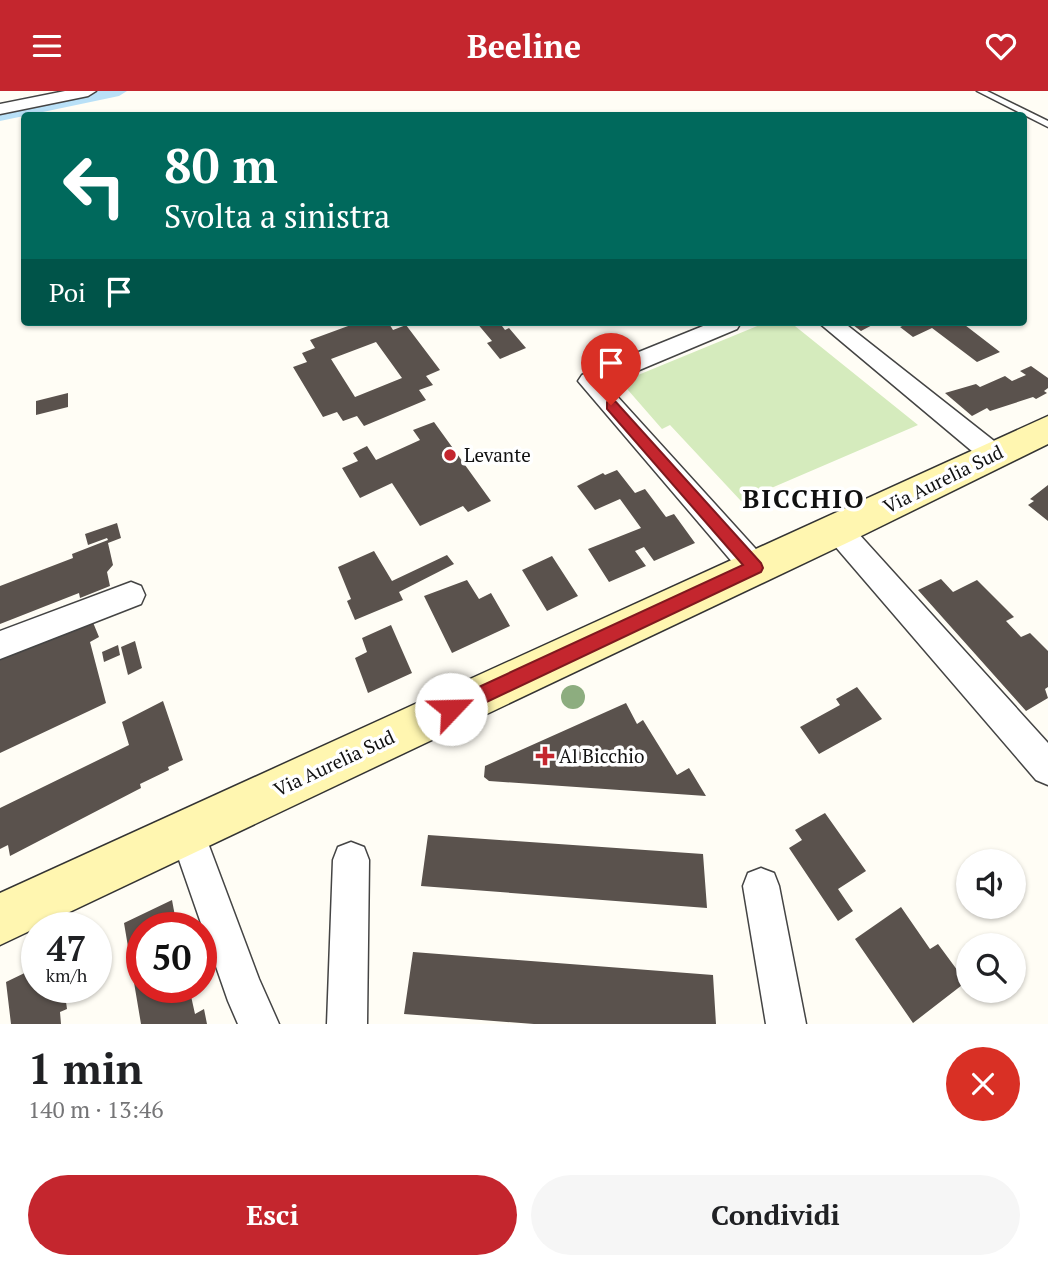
<!DOCTYPE html>
<html lang="it">
<head>
<meta charset="utf-8">
<style>
	body { margin:0; font-family:"PT Serif",serif; background:#f6f6f6; color:#202124; height:100vh; display:flex; flex-direction:column; font-size:26px; white-space:nowrap }
	* { box-sizing:border-box; margin:0 }
	p { font-size:23px; color:#757577 }
	.icon { flex:none; width:38px; height:38px; fill:none; stroke:currentColor; stroke-width:2; stroke-linecap:round; stroke-linejoin:round }
	.map { position:relative; height:933px; overflow:hidden }
	.sheet { display:flex; flex-direction:column; background:#fff; flex:1 }
	.sheet>* { flex:none }
	.guide { position:absolute; left:21px; top:21px; width:1006px; height:214px; border-radius:7px; box-shadow:0 2px 5px #0004; background:#00695c; color:#fff; overflow:hidden }
	.fabs { position:absolute; left:956px; top:758px; display:grid; gap:14px }
	.fabs a { display:grid; place-items:center; width:70px; height:70px; border-radius:50%; background:#fff; box-shadow:0 2px 5px #0004; font-size:35px }
	.speed { position:absolute; left:21px; top:821px; display:flex; gap:14px; font-size:35px; font-weight:700; text-align:center }
	.speed>* { display:grid; place-content:center; width:91px; height:91px; border-radius:50%; background:#fff; box-shadow:0 2px 5px #0004; line-height:1 }
	.speed small { font-size:18px; font-weight:400 }
	.speed .limit { border:10px solid #d22; background:#fff; color:#111 }
	.pin { position:absolute; display:grid; place-items:center; width:60px; height:60px; color:#fff; margin:-72px -30px; border-radius:50% 50% 50% 0; rotate:-45deg; box-shadow:0 0 7px #0007 }
	.pin .icon { rotate:45deg }
	.me { position:absolute; width:77px; margin:-38px; rotate:66deg; stroke-linejoin:round; filter:drop-shadow(0 0 5px #0008) }
	.turn { display:flex; align-items:center; gap:24px; height:147px; padding:0 28px; font-size:32px }
	.turn .icon { width:91px; height:91px; stroke-width:2.5 }
	.turn b { display:block; font-size:49px; line-height:60px }
	.then { display:flex; align-items:center; height:66px; padding:0 28px; background:#0003; gap:14px; font-size:26px }
	.round { display:grid; place-items:center; flex:none; width:74px; height:74px; border-radius:37px; background:#f6f6f6 }
	.summary { display:flex; align-items:center; justify-content:space-between; height:119px; padding:0 28px }
	h1 { font-size:42px; font-weight:800; line-height:52px }
	.cta { display:flex; gap:14px; margin-top:auto; padding:14px 28px }
	.cta a { flex:1; height:80px; border-radius:42px; background:#c4262e; color:#fff; font-size:28px; font-weight:800; line-height:80px; text-align:center }
	.cta a+a { background:#f6f6f6; color:#202124 }
	header { display:flex; justify-content:space-between; align-items:center; height:91px; padding:0 28px; background:#c4262e; color:#fff; font-size:32px; font-weight:800 }
	.map>svg:first-child { display:block }
	.green { fill:#d5ebbd }
	.lines { fill:none; stroke-linecap:round; stroke-linejoin:round }
	.canal { fill:#b9e0f7; fill-rule:evenodd }
	.building { fill:#5a524d; fill-rule:evenodd }
	.service-casing { stroke:#444; stroke-width:3 }
	.minor-casing { stroke:#444; stroke-width:3 }
	.secondary-casing { stroke:#333; stroke-width:3 }
	.service { fill:#fff; fill-rule:evenodd }
	.minor { fill:#fff; fill-rule:evenodd }
	.secondary { fill:#fff6b0; fill-rule:evenodd }
	.tree { fill:#8dad7f }
	.route { fill:#c4262e; stroke:#7f191e; stroke-width:2 }
	.poi-dot { fill:#c4262e; stroke:#fff; stroke-width:2.5 }
	.labels { text-anchor:middle; stroke-width:7; stroke-linejoin:round; paint-order:stroke }
	.poi-label { font-size:19px; fill:#111; stroke:#fff; text-anchor:start }
	.street-label { font-size:19px; fill:#111; stroke:#fff }
	.district-label { font-size:26px; font-weight:bold; letter-spacing:2px; fill:#111; stroke:#fff }
</style>
</head>
<body>
<header><svg class="icon" aria-label="menu" viewBox="0 0 24 24"><path d="M4 6h16M4 12h16M4 18h16"/></svg>Beeline<svg class="icon" aria-label="heart" viewBox="0 0 24 24"><path d="M12 20l-8-8c-3-5 5-10 8-4 3-6 11-1 8 4z"/></svg></header>
<div class="map">
<svg width="1048" height="933" viewBox="0 0 1048 933">
	<rect width="100%" height="100%" fill="#fffdf5"/>
	<!-- green -->
	<path class="green" d="M767,231h23l128,103 -177,76 -71,-76 -8,4 -41,-47z"/>
	<g class="lines">
		<!-- canal -->
		<path class="canal" d="M95,0h32l-8,5 -119,25v-10z"/>
	</g>
	<!-- building -->
	<path class="building" d="M359,231h13l3,4 13,-4 5,8 13,-5 34,45 -14,6 7,9 -14,5 7,10 -62,26 -7,-10 -14,5 -6,-9 -14,5 -30,-50 14,-5 -5,-9 13,-5 -5,-8zM376,251l26,36 -47,19 -24,-38z
		M476,231h23l6,8 4,-2 17,20 -26,11 -13,-16 5,-2z
		M849,231h29l-17,9z
		M911,231h50l39,30 -23,10 -45,-34 -19,9 -13,-10z
		M1031,275l17,12v10l-4,3 3,2 -11,6 -3,-2 -43,14 -3,-3 -15,8 -27,-23 31,-9 4,3 25,-11 7,5 14,-6 -6,-4z
		M68,302v14l-32,8v-14z
		M434,331l57,79 -23,11 -5,-6 -43,20 -28,-43 -32,15 -18,-30 16,-7 -5,-8 14,-7 9,14 44,-20 -7,-10z
		M617,379l18,23 10,-4 21,28 8,-3 21,29 -41,18 -10,-14 -9,4 11,15 -37,16 -21,-33 53,-21 -21,-29 -25,11 -18,-24 26,-13 2,2z
		M1048,394v36l-20,-16 6,-4 -4,-2z
		M117,432l4,15 -13,5 5,22 -6,7 3,14 -30,12 -1,-5 -79,31v-38l73,-28 -1,-4 36,-14 -1,-2 -19,7 -3,-11z
		M374,460l18,30 55,-26 7,9 -55,28 4,8 -48,20 -8,-19 4,-2 -13,-32z
		M552,465l26,40 -31,15 -25,-41z
		M941,488l12,13 24,-12 37,37 -8,4 15,16 9,-4 18,18v36l-3,2 3,9 -22,13 -108,-121z
		M467,489l12,19 12,-6 19,33 -58,27 -28,-57z
		M92,529l7,17 -9,5 16,61 -106,50v-98z
		M391,534l21,48 -44,20 -13,-35 12,-6 -5,-14z
		M135,550l7,27 -14,7 -7,-28z
		M118,554l2,10 -16,7 -2,-10z
		M857,596l25,32 -63,35 -19,-27 40,-22 -4,-6z
		M163,610l20,59 -15,7 1,3 -29,14 1,4 -131,68 -2,-11 -8,4v-41l129,-63 -7,-23z
		M626,612l11,21 6,-4 34,55 12,-7 17,28 -217,-15 -5,-4 1,-11z
		M825,722l41,58 -28,18 15,22 -15,10 -49,-73 13,-8 -7,-10z
		M428,744l275,19 4,54 -286,-22z
		M172,809l5,27h-35v60h47l6,27 9,-5 3,15h-66l-17,-101z
		M901,816l29,42 8,-5 28,38 -53,41 -58,-84z
		M413,861l300,23 3,49h-182l-130,-10z
		M37,876v20h27l3,22 -7,3 1,12h-50l-5,-42z"/>
	<g class="lines">
		<defs>
			<path id="service" d="M977,0h10l61,30v6z"/>
			<path id="minor" d="M65,0h31l-8,5 -88,18v-10z
				M713,231l27,2 -3,5 -131,55 159,175 4,9 -4,9 -10,3 -10,-3 -167,-196 4,-6z
				M818,231h25l160,126 4,7 -4,7 -9,3 -9,-3z
				M838,428l10,3 200,221v42l-12,-5 -208,-242 -4,-8 4,-8z
				M131,491l10,4 4,9 -4,9 -141,55v-28z
				M187,722l12,6 60,160 20,45h-41l-10,-23 -59,-170 6,-12z
				M351,751l13,5 5,13 -2,164h-40l6,-164 5,-13z
				M761,777l13,5 5,13 27,138h-40l-23,-138 5,-13z"/>
			<path id="secondary" d="M1048,325v28l-197,97 -851,404v-52z"/>
		</defs>
		<!-- service casing -->
		<use href="#service" class="service-casing"/>
		<!-- minor casing -->
		<use href="#minor" class="minor-casing"/>
		<!-- secondary casing -->
		<use href="#secondary" class="secondary-casing"/>
		<!-- service -->
		<use href="#service" class="service"/>
		<!-- minor -->
		<use href="#minor" class="minor"/>
		<!-- secondary -->
		<use href="#secondary" class="secondary"/>
	</g>
	<!-- trees -->
	<circle class="tree" cx="573" cy="606" r="12"/>
	<!-- route -->
	<path class="route" d="M611,309l5,2 145,161 2,5 -2,4 -304,144 -6,2 -7,-2 -2,-7 2,-6 299,-138 -136,-156v-7z"/>
	<!-- markers -->
	<g class="poi-dot">
		<circle cx="450" cy="364" r="7"/>
		<path d="M541.5 654.5h7v7h7v7h-7v7h-7v-7h-7v-7h7z"/>
	</g>
	<g class="labels">
		<!-- poi labels -->
		<g class="poi-label">
			<text x="464" y="371">Levante</text>
			<text x="559" y="672">Al Bicchio</text>
		</g>
		<!-- street labels -->
		<g class="street-label">
			<text transform="translate(943 388) rotate(-26)" y="7">Via Aurelia Sud</text>
			<text transform="translate(334 672) rotate(-25)" y="7">Via Aurelia Sud</text>
		</g>
		<!-- district labels -->
		<g class="district-label">
			<text x="804" y="417">BICCHIO</text>
		</g>
	</g>
</svg>
<div class="fabs">
<a><svg class="icon" aria-label="sound" viewBox="0 0 24 24"><path d="M4 9h4l5-4v14l-5-4H4zM17 9q2 3 0 6"/></svg></a>
<a><svg class="icon" aria-label="search" viewBox="0 0 24 24"><circle cx="10" cy="10" r="6"/><path d="M15 15l6 6"/></svg></a>
</div>
<div class="speed"><div>47<small>km/h</small></div><div class="limit">50</div></div>
<div class="pin" style="left:611px;top:314px;background:#d93025"><svg class="icon" aria-label="arrive" viewBox="0 0 24 24"><path d="M6 21V4h12l-3 4 3 4H6"/></svg></div>
<svg class="me" style="left:451px;top:618px" viewBox="-20 -20 40 40"><circle r="19" fill="#fff"/><path d="M0-13L10 11 0 6-10 11z" fill="#c4262e"/></svg>
<div class="guide">
<div class="turn"><svg class="icon" aria-label="left" viewBox="0 0 24 24"><path d="M17 20v-9H6M10 6l-5 5 5 5"/></svg><div><b>80 m</b>Svolta a sinistra</div></div>
<div class="then">Poi<svg class="icon" aria-label="arrive" viewBox="0 0 24 24"><path d="M6 21V4h12l-3 4 3 4H6"/></svg></div>
</div>
</div>
<section class="sheet">
<div class="summary"><div><h1>1 min</h1><p>140 m · 13:46</p></div><a class="round" style="background:#d93025;color:#fff"><svg class="icon" aria-label="close" viewBox="0 0 24 24"><path d="M6 6l12 12M18 6L6 18"/></svg></a></div>
<div class="cta"><a>Esci</a><a>Condividi</a></div>
</section>
</body>
</html>
